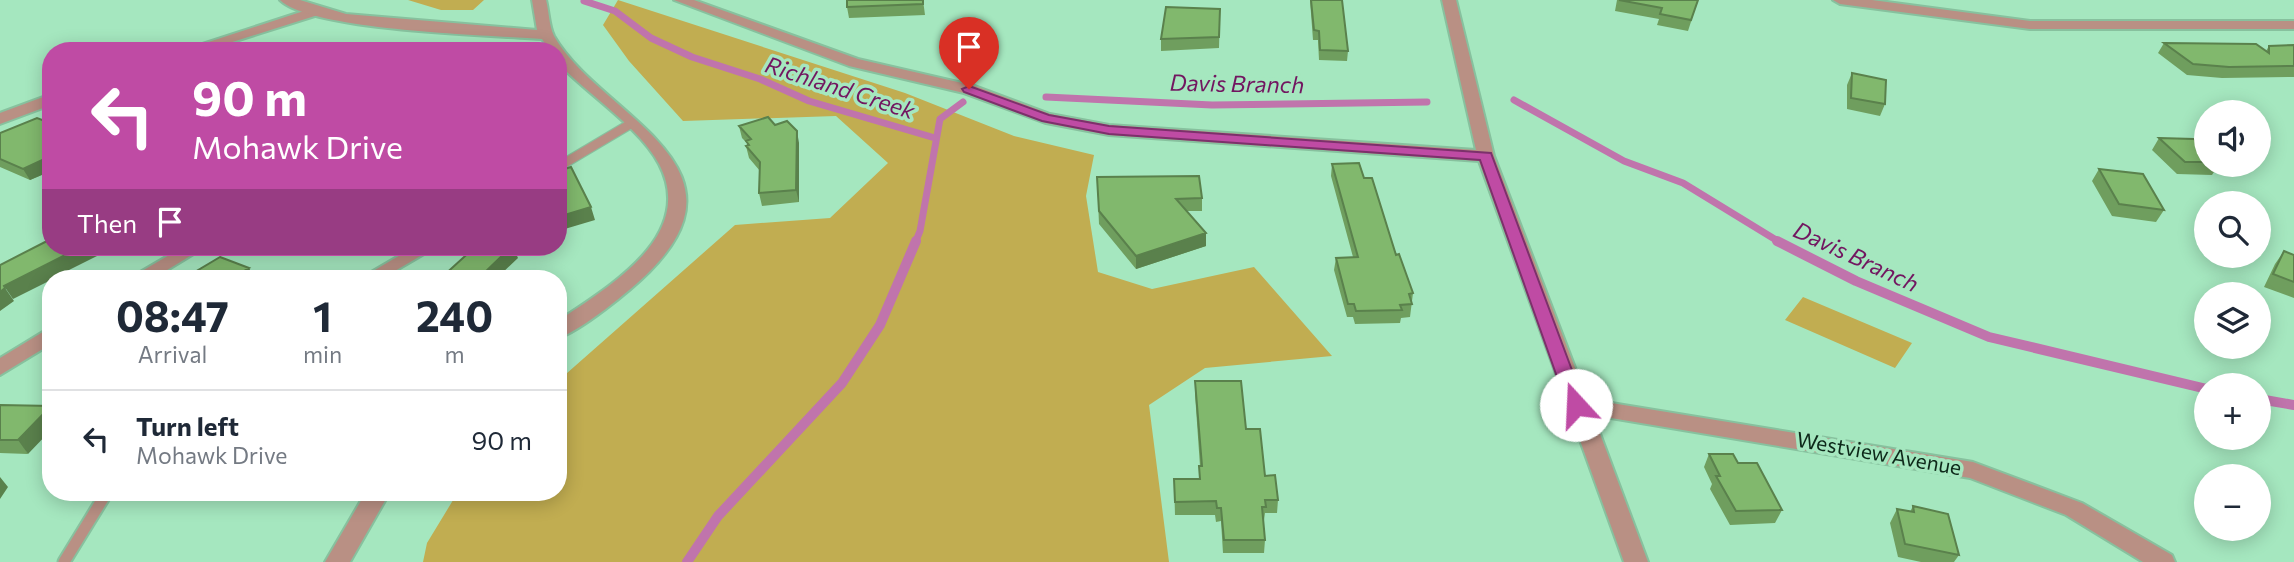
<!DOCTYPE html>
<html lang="en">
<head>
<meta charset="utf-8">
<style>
	body { margin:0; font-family:Commissioner,sans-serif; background:#f2f2f3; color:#1f2937; height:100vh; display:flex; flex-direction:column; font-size:26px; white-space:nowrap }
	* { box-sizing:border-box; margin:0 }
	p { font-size:23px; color:#747a83 }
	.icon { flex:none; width:38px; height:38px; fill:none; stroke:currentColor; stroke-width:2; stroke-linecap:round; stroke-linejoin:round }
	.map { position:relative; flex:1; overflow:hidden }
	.side { position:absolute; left:42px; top:270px; width:525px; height:231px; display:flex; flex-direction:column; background:#fff; border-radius:28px; box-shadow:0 4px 18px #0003 }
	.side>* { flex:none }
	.hud { position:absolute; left:42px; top:42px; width:525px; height:214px; border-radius:28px; box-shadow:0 4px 18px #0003; background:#bf4ba4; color:#fff; overflow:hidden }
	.fabs { position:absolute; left:2194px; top:100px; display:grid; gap:14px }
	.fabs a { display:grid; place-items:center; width:77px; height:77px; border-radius:50%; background:#fff; box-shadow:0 4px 18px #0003; font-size:35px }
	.pin { position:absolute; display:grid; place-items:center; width:60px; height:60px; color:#fff; margin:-72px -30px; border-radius:50% 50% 50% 0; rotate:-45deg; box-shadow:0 0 7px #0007 }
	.pin .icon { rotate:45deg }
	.me { position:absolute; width:77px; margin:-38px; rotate:340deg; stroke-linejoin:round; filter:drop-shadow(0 0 5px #0008) }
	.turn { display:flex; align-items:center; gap:24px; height:147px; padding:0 35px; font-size:32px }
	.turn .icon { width:91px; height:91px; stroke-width:2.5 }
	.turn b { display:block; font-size:49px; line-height:60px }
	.then { display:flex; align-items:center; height:66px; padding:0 35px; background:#0003; gap:14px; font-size:26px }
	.eta { display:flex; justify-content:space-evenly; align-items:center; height:119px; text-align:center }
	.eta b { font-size:42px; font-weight:700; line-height:49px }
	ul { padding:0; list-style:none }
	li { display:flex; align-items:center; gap:21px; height:98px; padding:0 35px; border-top:2px solid #e0e1e3 }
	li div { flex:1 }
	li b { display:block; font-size:26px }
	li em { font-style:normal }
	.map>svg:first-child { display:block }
	.green { fill:#c1ad51 }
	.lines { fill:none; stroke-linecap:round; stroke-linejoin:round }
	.stream-far1 { stroke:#c074ac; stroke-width:7 }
	.stream { stroke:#c074ac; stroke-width:10 }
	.service-far1-casing { stroke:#87c19e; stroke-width:11 }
	.service-casing { stroke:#87c19e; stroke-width:15 }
	.minor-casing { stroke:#87c19e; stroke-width:4 }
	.tertiary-casing { stroke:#87c19e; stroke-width:4 }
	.service-far1 { stroke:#b99084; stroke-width:9 }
	.service { stroke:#b99084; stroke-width:11 }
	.minor { fill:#b99084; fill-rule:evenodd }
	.tertiary { fill:#b99084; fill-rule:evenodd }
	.wall { fill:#6f9e5e }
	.shaded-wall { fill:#5a814c }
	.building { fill:#81b86d; stroke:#5a814c; stroke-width:2 }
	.route { fill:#bf4ba4; stroke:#7c316b; stroke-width:2 }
	.labels { text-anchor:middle; stroke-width:7; stroke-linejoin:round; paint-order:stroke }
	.street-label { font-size:21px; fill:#0d2819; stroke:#a5e7bf }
	.water-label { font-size:23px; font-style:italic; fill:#721660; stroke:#a5e7bf }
</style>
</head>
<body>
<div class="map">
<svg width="2294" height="562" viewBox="0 0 2294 562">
	<rect width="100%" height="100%" fill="#a5e7bf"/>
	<!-- green -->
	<path class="green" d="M408,0h76l-11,10h-32z
		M618,0l287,93 109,43 80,19 -8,41 12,76 54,17 102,-22 78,89 -127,12 -56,37 20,157h-746l4,-19 31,-51h100v-111l177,-156 95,-7 58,-55 -52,-47 -153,5 -54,-60 -26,-36z
		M1803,297l109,46 -17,25 -110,-48z"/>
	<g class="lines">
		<!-- stream-far1 -->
		<path class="stream-far1" d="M584,1l31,10 36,27 41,19 68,22 49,22 126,37
			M1046,97l166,8 215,-3
			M1514,100l110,61 59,22 98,60
			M915,243l5,-12 20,-112 23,-17"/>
		<!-- stream -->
		<path class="stream" d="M1777,241l79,40 133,56 218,52
			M2259,399l35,6
			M687,562l31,-46 124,-133 38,-58 36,-84"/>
		<defs>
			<path id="service-far1" d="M558,167l74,-44"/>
			<path id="service" d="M372,278l53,-31
				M64,562l43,-70"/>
			<path id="minor" d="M674,0h20l164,59 117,27 75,28 59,11 367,25 -34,-150h14l38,156 93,243 386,63 109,41 90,52 3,7h-32l-77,-47 -96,-37 -377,-63 55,147h-24l-145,-401 -370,-26 -63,-12 -82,-30 -115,-27z
				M1833,0h39l158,21h264v8h-264l-190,-25z
				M316,7l5,1v6l-117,37h-23z
				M51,94v11l-51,19v-11z
				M183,247h22l-51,31h-24z
				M51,327v17l-51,31v-17z"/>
			<path id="tertiary" d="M280,0h20l46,14 191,16 -5,-30h14c3,12 3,26 8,36 45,79 204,127 95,236 -18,18 -68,59 -91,66v-17c50,-34 139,-85 101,-157 -19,-36 -70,-69 -98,-98l-3,-15h-8l-8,-12c-52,-4 -230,-8 -262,-39z
				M366,492h24l-40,70h-25z"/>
		</defs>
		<!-- service-far1 casing -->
		<use href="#service-far1" class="service-far1-casing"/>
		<!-- service casing -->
		<use href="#service" class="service-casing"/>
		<!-- minor casing -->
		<use href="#minor" class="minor-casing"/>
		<!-- tertiary casing -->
		<use href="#tertiary" class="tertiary-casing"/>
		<!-- service-far1 -->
		<use href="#service-far1" class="service-far1"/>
		<!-- service -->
		<use href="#service" class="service"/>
		<!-- minor -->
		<use href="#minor" class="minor"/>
		<!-- tertiary -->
		<use href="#tertiary" class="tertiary"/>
	</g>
	<!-- wall -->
	<path class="wall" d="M923,0l2,15 -76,3 -2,-11z
		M1310,0h32l6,51 -1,10 -28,-1 -1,-20h-5z
		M1617,0h81l-10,31 -31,-6 2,-6 -44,-8z
		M1220,9l-1,39 -58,3v-12z
		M2164,43l102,8 3,-5 25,-1v32l-72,1 -35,-3 -29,-22z
		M1852,73l33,31 -5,12 -33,-7v-24z
		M51,118v53l-21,9 -30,-13v-34z
		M775,125l24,18v59l-37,4 -3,-13 1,-22 -11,-13 -3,-12 1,-1v-2l-5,-5 -3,-12z
		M2159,138l48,13v13h12l-7,11 -35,-1 -25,-24z
		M1332,164l32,14 32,77 17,38 -3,24 -9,1 -1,5 -45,1 -2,-7h-6l-13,-47 2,-12 17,-1 -22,-81z
		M2099,169l65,41 -8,12 -44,-6 -20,-35z
		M1097,177l105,21v13h-15l19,22v13l-70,23 -37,-45z
		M309,247h22l-10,6z
		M2284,251l10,4v43l-30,-11 11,-23z
		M1195,381l51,48 19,47 13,24 -1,13h-12l-1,7h-1l2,20 -1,13h-41l-2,-32 -5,1 -1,-7h-40l-1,-36h25v-13h1l-5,-72z
		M0,405l28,49 -28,-1z
		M1709,454l29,9 44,47 -7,13 -45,2 -20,-36 2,-5 -8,-17z
		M1913,506l46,49 -5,7h-33l-23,-5 -8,-34 7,-14 13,3z"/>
	<!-- shaded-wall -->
	<path class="shaded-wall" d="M797,131l2,12v59l-3,-12z
		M51,156v15l-21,9 -7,-11z
		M591,207l4,13 -37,11v-14z
		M1206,233v13l-70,23v-13z
		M81,247h34l-62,31h-2v2l-38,19 -9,-13z
		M317,247h14l-10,6z
		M511,247h2l5,11 -21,20h-18z
		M249,268l6,10h-23z
		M5,288l9,13 -14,10v-19z
		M51,406v24l-23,24 -10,-14z
		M0,477l8,10 -8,12z"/>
	<!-- building -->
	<path class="building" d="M847,0h76v4l-76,3z
		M1311,0h31l6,51 -28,-1 -1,-19 -5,-1z
		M1619,0h79l-7,20 -31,-6 2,-6z
		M1166,7l54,2 -1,28 -58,2z
		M2164,43l92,1 13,9v-7l25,-1v21l-65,1 -36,-3z
		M1852,73l34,7 -1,24 -34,-6z
		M50,117l1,1v38l-28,13 -23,-10v-26l37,-15 5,2z
		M768,117l7,8 12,-4 10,10 -1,59 -37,3 1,-31 -14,-16 3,-1 -3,-4 5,-2 -12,-13z
		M2159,138l35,1 13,12v11h-22z
		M1359,163l5,15h8l24,77 3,-1 14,39 -4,1 3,10 -12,1 2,5 -46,1 -2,-7h-6l-12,-46 22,-1 -26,-93z
		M571,167l20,40 -33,10v-46z
		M2099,169l44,5 21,36 -45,-6z
		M1199,176l3,22 -26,1 30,34 -70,23 -37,-45 -2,-34z
		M51,239v8h30l-77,39 1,2 -5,4v-27z
		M475,247h36l-32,31h-38z
		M2284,251l10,4v27l-21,-8z
		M220,257l29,11 -17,10h-43l8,-5 -2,-1z
		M51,361v7l-6,-4z
		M1195,381h46l5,48h14l5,47 10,-1 3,25h-13l1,7h-4l3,33h-41l-3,-32h-4l-1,-7 -41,1 -1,-23h26l-1,-13h3z
		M0,405l51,1 -33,34h-18z
		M1709,454h24l5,9h19l25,47 -46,1 -20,-35h4z
		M1913,506l35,8 11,41 -54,-11 -8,-35 17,3z"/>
	<!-- route -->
	<path class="route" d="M969,86l80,29 60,11 382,27 94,252 -9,6 -9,-6 -87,-245 -371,-26 -67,-13 -78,-29 -2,-3z"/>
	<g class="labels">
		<!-- street labels -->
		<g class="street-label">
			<text transform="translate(1879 454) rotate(10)" y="7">Westview Avenue</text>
		</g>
		<!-- water labels -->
		<g class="water-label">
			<text transform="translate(1237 84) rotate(1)" y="8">Davis Branch</text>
			<text transform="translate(840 88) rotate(18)" y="8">Richland Creek</text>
			<text transform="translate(1856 257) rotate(25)" y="8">Davis Branch</text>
		</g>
	</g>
</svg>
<div class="fabs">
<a><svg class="icon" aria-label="sound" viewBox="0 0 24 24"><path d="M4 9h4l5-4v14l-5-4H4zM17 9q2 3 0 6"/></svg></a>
<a><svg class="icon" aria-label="search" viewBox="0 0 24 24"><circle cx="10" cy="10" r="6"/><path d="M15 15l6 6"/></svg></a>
<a><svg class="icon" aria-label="layers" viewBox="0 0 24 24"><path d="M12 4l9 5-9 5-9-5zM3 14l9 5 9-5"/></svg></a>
<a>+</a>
<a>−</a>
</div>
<div class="pin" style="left:969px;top:89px;background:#d93025"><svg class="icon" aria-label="arrive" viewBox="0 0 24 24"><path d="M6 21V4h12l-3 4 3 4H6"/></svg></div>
<svg class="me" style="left:1576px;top:405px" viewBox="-20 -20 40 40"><circle r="19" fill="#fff"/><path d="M0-13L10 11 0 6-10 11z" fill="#bf4ba4"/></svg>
<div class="hud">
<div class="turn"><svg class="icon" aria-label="left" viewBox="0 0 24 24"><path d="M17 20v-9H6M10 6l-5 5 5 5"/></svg><div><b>90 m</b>Mohawk Drive</div></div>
<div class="then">Then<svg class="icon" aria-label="arrive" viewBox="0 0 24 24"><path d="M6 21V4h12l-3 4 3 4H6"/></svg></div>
</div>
<section class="side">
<div class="eta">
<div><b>08:47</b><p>Arrival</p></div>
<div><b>1</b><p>min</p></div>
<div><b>240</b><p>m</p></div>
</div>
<ul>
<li><svg class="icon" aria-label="left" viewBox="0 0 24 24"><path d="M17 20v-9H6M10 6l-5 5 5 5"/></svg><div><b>Turn left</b><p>Mohawk Drive</p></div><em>90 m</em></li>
</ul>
</section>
</div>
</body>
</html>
